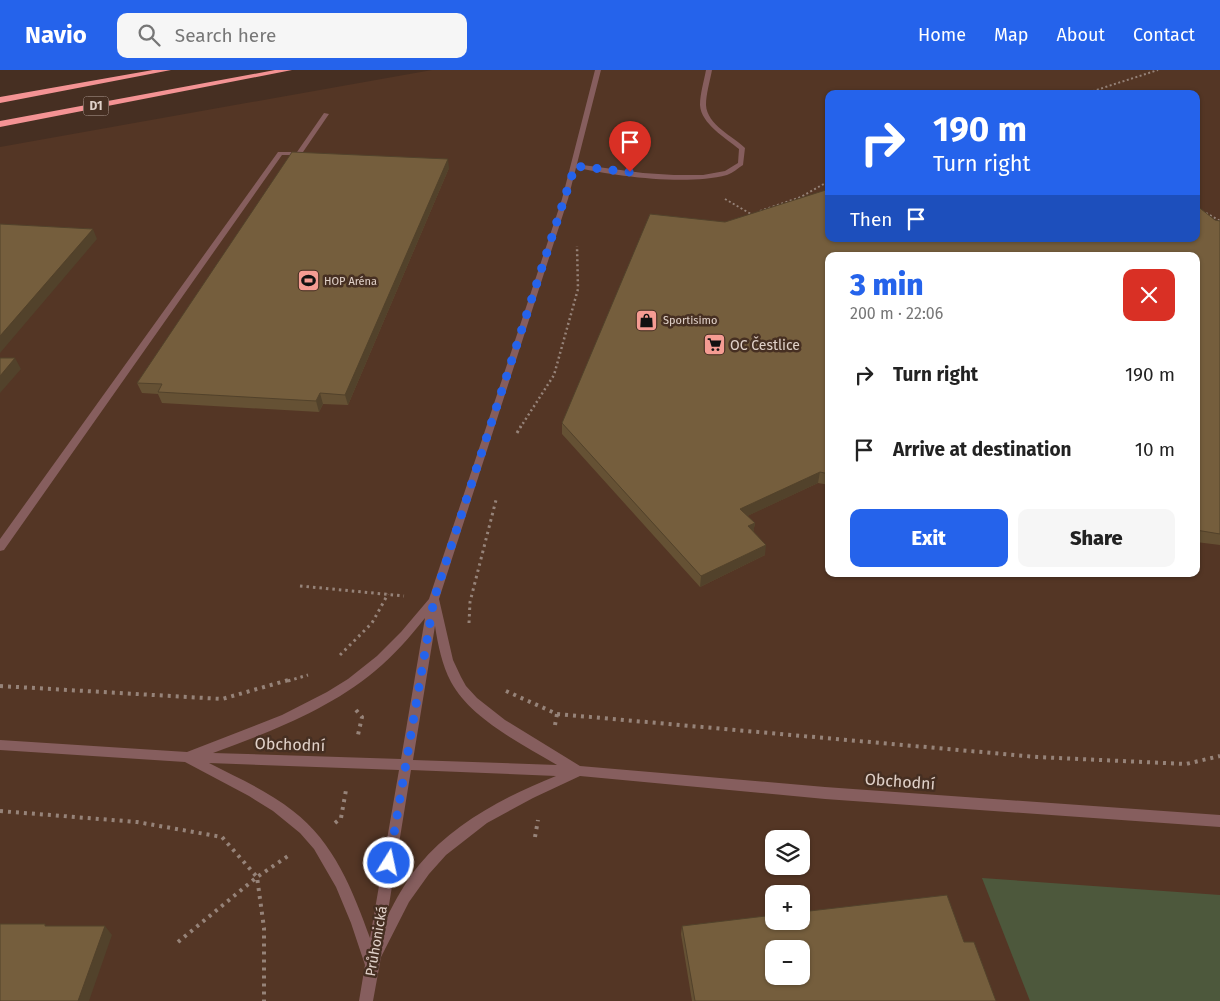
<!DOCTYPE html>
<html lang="en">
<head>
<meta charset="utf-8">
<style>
	body { margin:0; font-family:"Fira Sans",sans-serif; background:#f6f6f6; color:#222; height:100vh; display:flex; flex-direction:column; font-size:19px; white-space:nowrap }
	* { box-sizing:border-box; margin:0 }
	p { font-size:16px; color:#767676 }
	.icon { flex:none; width:28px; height:28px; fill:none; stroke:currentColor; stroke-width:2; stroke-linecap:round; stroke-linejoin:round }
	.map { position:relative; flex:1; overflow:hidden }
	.details { position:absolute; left:825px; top:182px; width:375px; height:325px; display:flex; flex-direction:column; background:#fff; border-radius:10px; box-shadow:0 1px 4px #0004 }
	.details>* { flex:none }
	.banner { position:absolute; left:825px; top:20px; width:375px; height:152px; border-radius:10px; box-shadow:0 1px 4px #0004; background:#2563eb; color:#fff; overflow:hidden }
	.controls { position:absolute; left:765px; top:760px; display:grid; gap:10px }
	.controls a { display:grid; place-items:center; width:45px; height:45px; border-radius:10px; background:#fff; box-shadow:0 1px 4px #0004; font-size:25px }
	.pin { position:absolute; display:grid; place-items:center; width:42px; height:42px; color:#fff; margin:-51px -21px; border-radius:50% 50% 50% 0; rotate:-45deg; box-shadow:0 0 5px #0007 }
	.pin .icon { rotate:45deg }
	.me { position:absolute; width:55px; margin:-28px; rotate:10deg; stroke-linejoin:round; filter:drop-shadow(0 0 4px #0008) }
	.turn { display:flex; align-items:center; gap:18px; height:105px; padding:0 25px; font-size:22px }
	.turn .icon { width:65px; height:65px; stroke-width:2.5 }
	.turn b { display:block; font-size:35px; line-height:42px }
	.then { display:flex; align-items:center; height:48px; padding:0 25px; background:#0003; gap:10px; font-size:19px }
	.round { display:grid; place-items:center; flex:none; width:52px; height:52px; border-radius:10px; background:#f6f6f6 }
	.head { display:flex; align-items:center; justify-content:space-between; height:85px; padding:0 25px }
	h1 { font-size:30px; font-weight:800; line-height:38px; color:#2563eb }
	.action { display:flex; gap:10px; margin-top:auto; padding:10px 25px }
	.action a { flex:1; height:58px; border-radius:10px; background:#2563eb; color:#fff; font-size:20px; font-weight:800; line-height:58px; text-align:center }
	.action a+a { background:#f6f6f6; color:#222 }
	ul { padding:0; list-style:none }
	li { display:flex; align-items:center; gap:15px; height:75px; padding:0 25px }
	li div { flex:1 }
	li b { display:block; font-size:19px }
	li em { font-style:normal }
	header { display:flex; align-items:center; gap:30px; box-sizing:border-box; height:70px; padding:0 25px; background:#2563eb; color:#fff }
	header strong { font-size:24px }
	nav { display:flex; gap:28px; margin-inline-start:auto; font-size:18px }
	.search { width:350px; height:45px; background:#f6f6f6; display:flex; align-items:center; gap:12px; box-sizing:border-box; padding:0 18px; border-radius:10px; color:#767676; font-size:19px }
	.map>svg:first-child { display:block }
	.built { fill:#543625; fill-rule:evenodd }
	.green { fill:#4d583c }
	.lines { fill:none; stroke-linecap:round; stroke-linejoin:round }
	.path-far3 { stroke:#968379; stroke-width:2; stroke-dasharray:2 2.5; stroke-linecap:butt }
	.path-far2 { stroke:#968379; stroke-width:2.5; stroke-dasharray:2 3; stroke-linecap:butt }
	.path-far1 { stroke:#968379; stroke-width:3; stroke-dasharray:2.5 4; stroke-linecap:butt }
	.path { stroke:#968379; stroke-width:4; stroke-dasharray:3 5; stroke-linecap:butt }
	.service { fill:#865e5e; fill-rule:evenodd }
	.minor { fill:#865e5e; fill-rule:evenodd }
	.tertiary { fill:#865e5e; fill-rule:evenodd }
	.motorway { fill:#f49394; fill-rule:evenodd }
	.wall { fill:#655134 }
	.shaded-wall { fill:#52422b }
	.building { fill:#755e3d; stroke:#52422b; fill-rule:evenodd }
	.route { stroke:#2563eb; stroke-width:9; stroke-dasharray:0 16.2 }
	.labels { text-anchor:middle; stroke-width:5; stroke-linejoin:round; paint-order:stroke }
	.far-poi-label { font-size:11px; fill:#e0d1c9; stroke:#462f22; text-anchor:start }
	.shield { fill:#462f22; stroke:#b2a097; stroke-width:1 }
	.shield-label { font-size:12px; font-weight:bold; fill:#e0d1c9 }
	.poi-label { font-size:14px; fill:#e0d1c9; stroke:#462f22; text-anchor:start }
	.street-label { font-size:14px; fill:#e0d1c9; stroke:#462f22 }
	.near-street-label { font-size:16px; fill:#e0d1c9; stroke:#462f22 }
</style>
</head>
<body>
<header>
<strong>Navio</strong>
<div class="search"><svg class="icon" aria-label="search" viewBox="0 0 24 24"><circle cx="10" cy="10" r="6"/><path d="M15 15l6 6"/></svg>Search here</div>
<nav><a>Home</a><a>Map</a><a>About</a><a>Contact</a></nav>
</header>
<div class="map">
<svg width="1220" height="931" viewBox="0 0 1220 931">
	<rect width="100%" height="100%" fill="#462f22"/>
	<!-- built -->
	<path class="built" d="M432,0h788v931h-1220v-854zM829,24h367v145h-367zM829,186h367v318h-367zM774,769h27v27h-27zM774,824h27v27h-27zM774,879h27v27h-27z"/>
	<!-- green -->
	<path class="green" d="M982,808l238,17v106h-190z"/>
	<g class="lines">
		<!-- path-far3 -->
		<path class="path-far3" d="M1084,24l74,-24
			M725,129l26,15
			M760,141l41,-14 28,-16
			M1206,143l14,8"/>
		<!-- path-far2 -->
		<path class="path-far2" d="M520,358l34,-53 24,-86 -1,-43"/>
		<!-- path-far1 -->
		<path class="path-far1" d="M517,363l4,-7
			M300,516l104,10
			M469,553l1,-21 26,-102
			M340,585l32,-32 16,-29
			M288,611l20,-6"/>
		<!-- path -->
		<path class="path" d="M0,616l222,13 70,-20
			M506,621l51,23 480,43 149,7 34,-8
			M356,640l6,7 -4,18
			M555,655l2,-11
			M0,741l137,11 85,15 35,40 7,51v73
			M335,753l6,-5 5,-28
			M535,767l3,-17
			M178,872l79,-65 34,-23"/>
		<!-- service -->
		<path class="service" d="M324,43l5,1 -26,38 4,1v2h-25l-278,395 -4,1v-12l278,-387h19z"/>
		<!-- minor -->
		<path class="minor" d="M706,0h6c-2,11 -6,24 -6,35 1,20 27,31 39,43l-2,17c-5,3 -10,8 -16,10 -42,11 -112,1 -154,-8v-2l2,-1 68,9 31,2h29l22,-4 13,-8 1,-14c-13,-11 -38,-25 -39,-44 0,-11 4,-24 6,-35z"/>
		<!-- tertiary -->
		<path class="tertiary" d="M595,0h6l-33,129 -129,400 14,61 8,17 5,9 11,12 28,22 75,46 245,21 395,28v12l-395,-28 -245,-23 -47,22 -46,25 -41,32 -17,19 -20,28 -28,55 -8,44h-14l6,-36 -14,-42 -15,-36 -22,-38 -14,-16 -27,-22 -24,-15 -64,-34 -185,-12v-10l187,12 95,-37 45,-23 21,-13 29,-23 24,-24 28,-33 133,-400zM425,548l-24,141 -188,-6c57,-21 115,-43 162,-82 19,-16 35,-34 50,-53zM435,556c3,19 7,39 16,56 20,37 71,62 106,83l-144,-5zM209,693l190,7 -29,168c-17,-47 -36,-96 -77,-127 -25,-20 -55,-33 -84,-48zM411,700l145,6c-50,20 -102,47 -137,89 -13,16 -23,34 -32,52z"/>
		<!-- motorway -->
		<path class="motorway" d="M153,0h18l-171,33v-6z
			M275,0h17l-292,57v-6z"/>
	</g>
	<!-- wall -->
	<path class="wall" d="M449,98l-101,237 -25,-1 -4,8 -157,-9 -4,-9 -16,-1 -5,-10z
		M1215,150l5,1v324l-24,-3v-286h-367v229l-11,-2 -71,33 8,7 -2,9 12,23 -65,32 -138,-153v-11l163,-201z
		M682,856l282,16 32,59h-304l-11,-67z"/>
	<!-- shaded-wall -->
	<path class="shaded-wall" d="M448,89l1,9 -101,237 -3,-10z
		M93,159l4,10 -97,114v-17z
		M15,288l6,11 -21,24v-17z
		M320,323l3,11 -4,8 -3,-11z
		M820,402l-2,11 -79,37 1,-11z
		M755,453l-2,11 -5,-8z
		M766,475l-1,10 -65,32 1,-11z
		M105,856l7,9 -23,66h-11z"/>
	<!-- building -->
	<path class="building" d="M292,82l156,7 -103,236 -25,-2 -4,8 -158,-9 4,-8 -25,-1z
		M829,119v50h367v-34l19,15 5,1v313l-24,-4v-274h-367v218l-9,-2 -80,37 15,14 -7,3 18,19 -65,31 -139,-153 88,-209 75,8z
		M0,154l93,5 -93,107z
		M0,288h15l-15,18z
		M947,825l17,47h10l22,59h-301l-13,-75 92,-11v6h27v-9zM774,879h27v27h-27z
		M0,854h45v2h60l-27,75h-78z"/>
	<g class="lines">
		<!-- route -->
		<path class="route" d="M389,793l45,-264 141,-433 55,6"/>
	</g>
	<!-- icons -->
	<defs>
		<symbol id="stadium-square" viewBox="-11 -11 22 22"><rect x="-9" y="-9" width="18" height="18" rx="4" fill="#f59c93" stroke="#462f22"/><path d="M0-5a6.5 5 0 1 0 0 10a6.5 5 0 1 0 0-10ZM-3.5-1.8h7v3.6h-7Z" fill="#111"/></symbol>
		<symbol id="shop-square" viewBox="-11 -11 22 22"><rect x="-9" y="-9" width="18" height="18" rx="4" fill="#f59c93" stroke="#462f22"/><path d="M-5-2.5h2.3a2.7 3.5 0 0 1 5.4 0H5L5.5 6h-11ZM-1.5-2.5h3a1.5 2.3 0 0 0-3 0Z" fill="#111"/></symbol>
		<symbol id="supermarket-square" viewBox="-11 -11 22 22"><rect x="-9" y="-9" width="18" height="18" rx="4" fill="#f59c93" stroke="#462f22"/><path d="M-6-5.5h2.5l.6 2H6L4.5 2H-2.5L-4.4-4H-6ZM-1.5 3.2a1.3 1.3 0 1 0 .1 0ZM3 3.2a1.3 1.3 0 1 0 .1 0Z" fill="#111"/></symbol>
	</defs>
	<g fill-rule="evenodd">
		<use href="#stadium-square" x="296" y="198" width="25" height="25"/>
		<use href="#shop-square" x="634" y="238" width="25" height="25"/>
		<use href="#supermarket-square" x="702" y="262" width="25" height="25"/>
	</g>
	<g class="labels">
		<!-- far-poi labels -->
		<g class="far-poi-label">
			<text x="324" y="215">HOP Aréna</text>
			<text x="663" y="254">Sportisimo</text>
		</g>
		<!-- shield labels -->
		<rect class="shield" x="83.5" y="26.5" width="25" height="19" rx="4"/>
		<g class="shield-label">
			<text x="96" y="40">D1</text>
		</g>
		<!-- poi labels -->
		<g class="poi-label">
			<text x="730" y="280">OC Čestlice</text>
		</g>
		<!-- street labels -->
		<g class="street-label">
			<text transform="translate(376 871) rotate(-80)" y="5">Průhonická</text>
		</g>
		<!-- near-street labels -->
		<g class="near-street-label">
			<text transform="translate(290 674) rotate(2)" y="6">Obchodní</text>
			<text transform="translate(900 711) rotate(4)" y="6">Obchodní</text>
		</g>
	</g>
</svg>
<div class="controls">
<a><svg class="icon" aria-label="layers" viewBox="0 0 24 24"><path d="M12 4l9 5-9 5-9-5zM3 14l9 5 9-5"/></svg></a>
<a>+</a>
<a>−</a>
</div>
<div class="pin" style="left:630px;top:102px;background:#d93025"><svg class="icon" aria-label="arrive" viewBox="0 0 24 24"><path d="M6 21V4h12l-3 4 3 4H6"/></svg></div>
<svg class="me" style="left:389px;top:793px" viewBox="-20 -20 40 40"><circle r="17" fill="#2563eb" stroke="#fff" stroke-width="3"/><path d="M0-11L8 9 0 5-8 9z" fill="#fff"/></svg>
<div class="banner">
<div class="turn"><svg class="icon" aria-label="right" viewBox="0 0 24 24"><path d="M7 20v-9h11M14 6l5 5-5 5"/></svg><div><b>190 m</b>Turn right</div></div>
<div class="then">Then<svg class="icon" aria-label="arrive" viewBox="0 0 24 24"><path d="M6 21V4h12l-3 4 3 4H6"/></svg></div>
</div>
<section class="details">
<div class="head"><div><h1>3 min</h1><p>200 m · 22:06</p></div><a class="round" style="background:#d93025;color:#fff"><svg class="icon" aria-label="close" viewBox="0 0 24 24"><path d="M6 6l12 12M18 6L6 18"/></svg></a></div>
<ul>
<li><svg class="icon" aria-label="right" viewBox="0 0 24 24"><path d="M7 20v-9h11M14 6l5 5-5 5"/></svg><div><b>Turn right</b></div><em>190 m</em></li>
<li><svg class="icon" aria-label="arrive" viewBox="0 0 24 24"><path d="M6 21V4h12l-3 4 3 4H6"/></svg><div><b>Arrive at destination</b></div><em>10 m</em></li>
</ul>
<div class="action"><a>Exit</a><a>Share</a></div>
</section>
</div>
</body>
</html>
